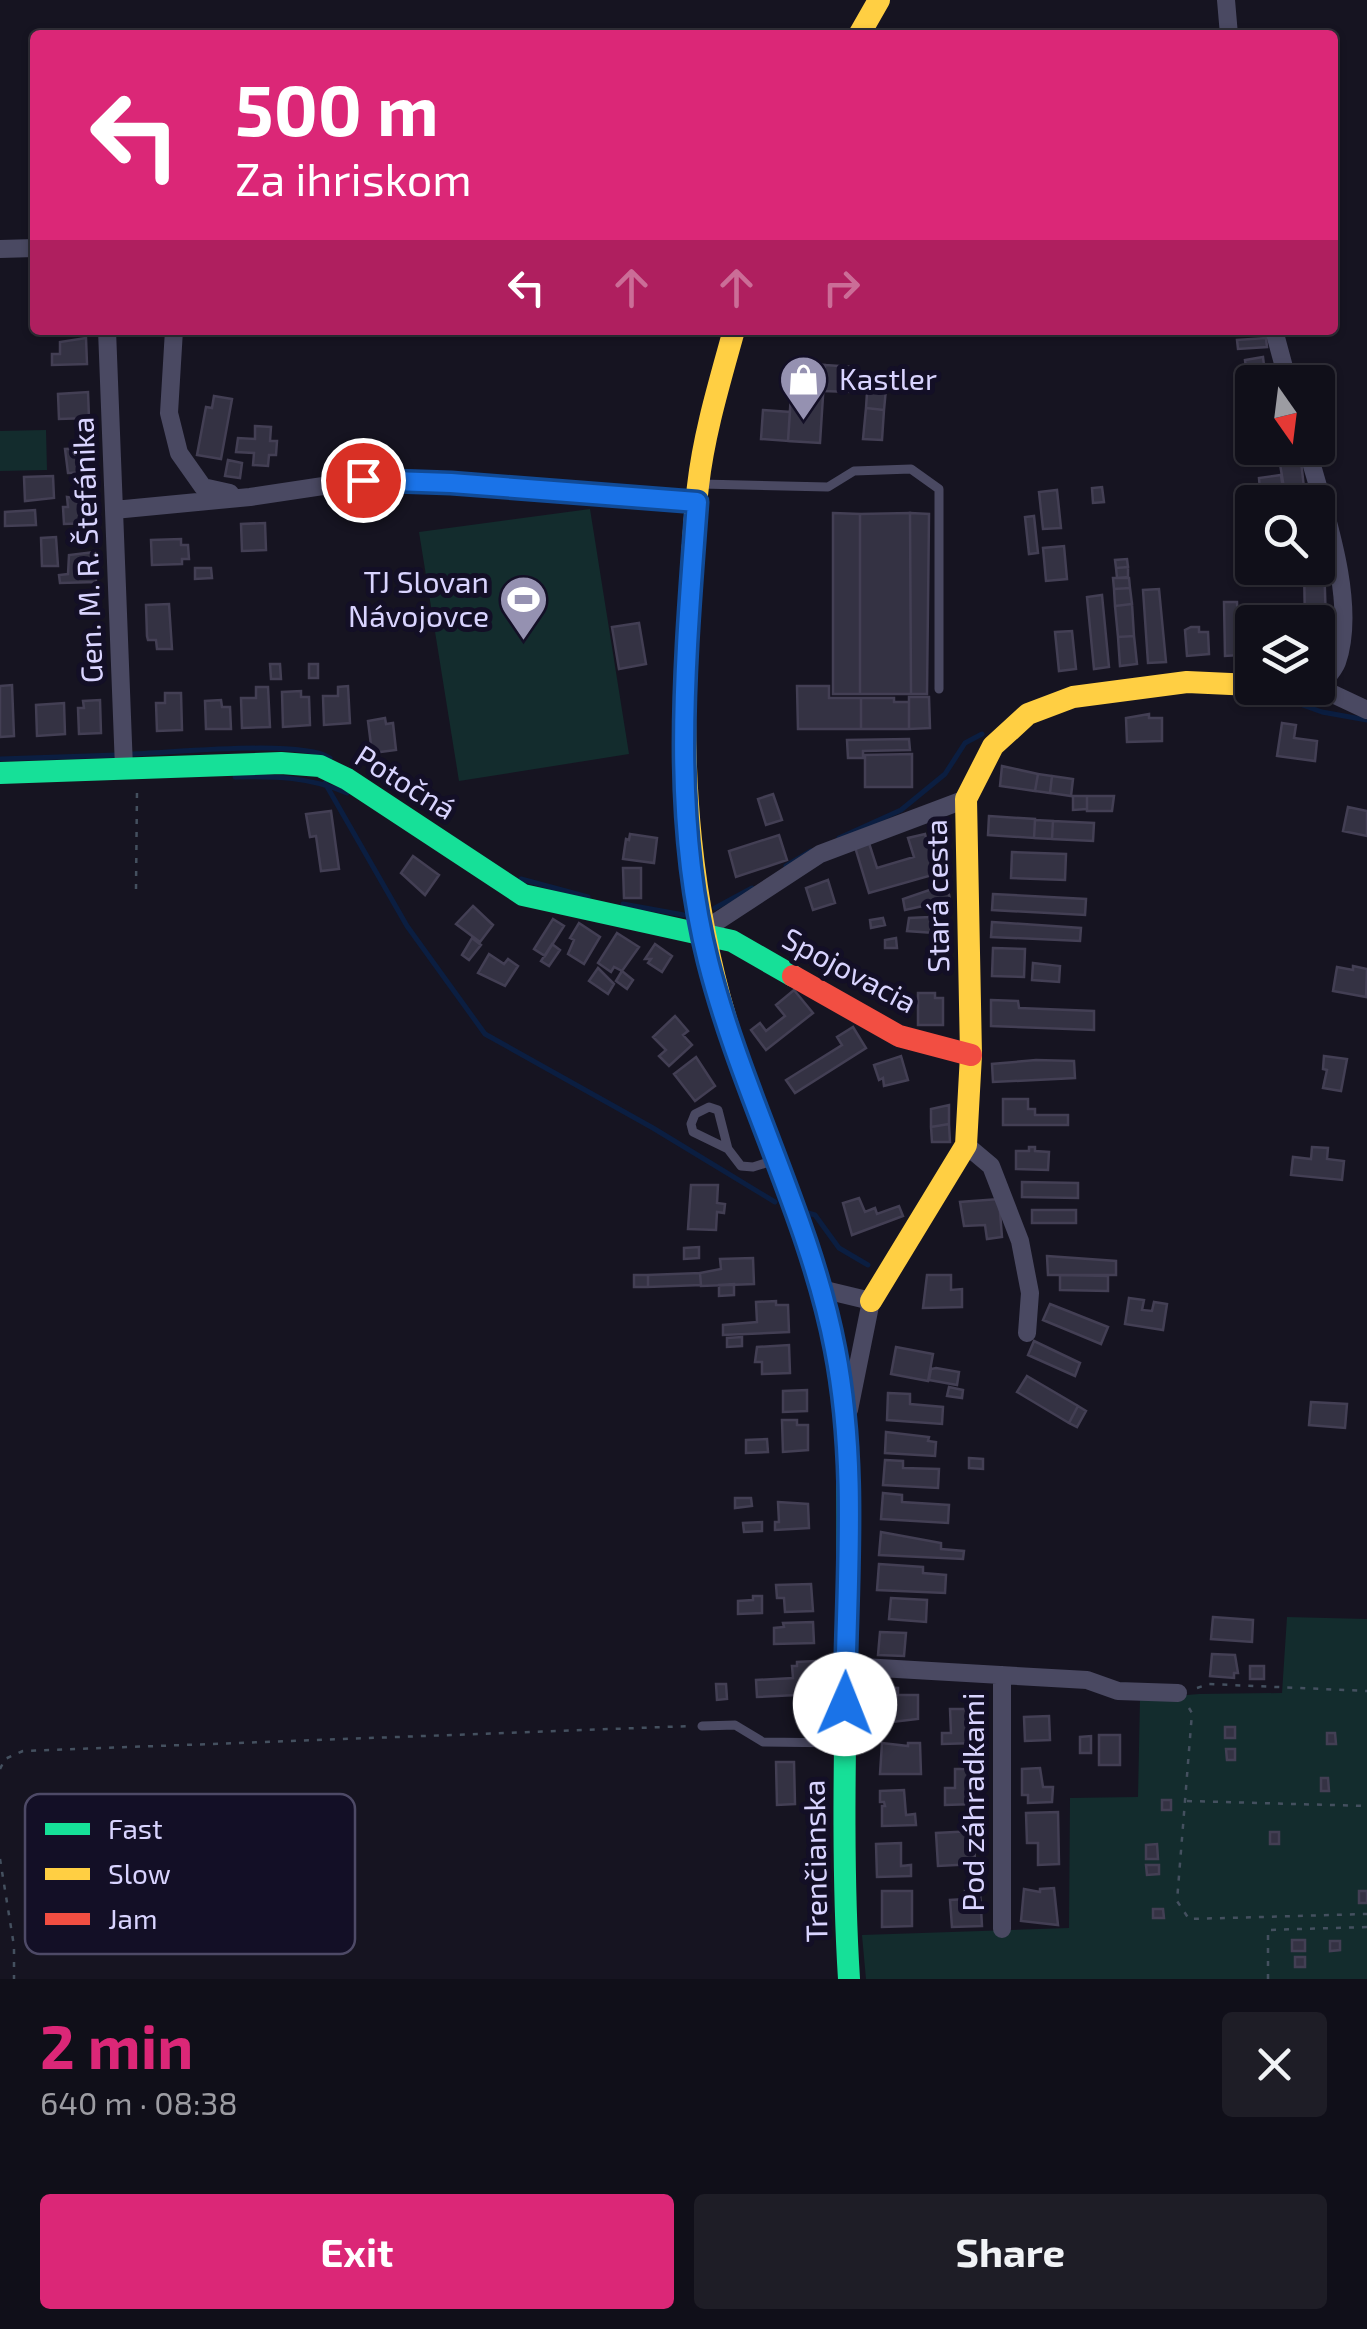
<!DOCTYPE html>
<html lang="en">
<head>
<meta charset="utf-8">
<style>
	body { margin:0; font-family:"Exo 2",sans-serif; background:#1e1d26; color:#f1f3f6; height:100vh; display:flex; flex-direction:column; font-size:38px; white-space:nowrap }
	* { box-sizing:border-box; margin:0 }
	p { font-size:32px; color:#9c9ca2 }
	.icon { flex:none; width:55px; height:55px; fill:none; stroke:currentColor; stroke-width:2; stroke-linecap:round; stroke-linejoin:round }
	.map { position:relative; height:1979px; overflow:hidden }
	.sheet { display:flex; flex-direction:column; background:#100f19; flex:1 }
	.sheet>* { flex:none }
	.hud { position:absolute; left:30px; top:30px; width:1308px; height:305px; border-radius:10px; box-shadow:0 2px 8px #0004,0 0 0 2px #302f38; background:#db2777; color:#fff; overflow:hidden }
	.needle { width:65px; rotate:166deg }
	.tools { position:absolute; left:1235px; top:365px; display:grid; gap:20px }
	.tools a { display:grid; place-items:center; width:100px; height:100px; border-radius:10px; background:#100f19; box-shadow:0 2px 8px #0004,0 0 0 2px #302f38; font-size:50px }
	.pin { position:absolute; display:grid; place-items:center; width:85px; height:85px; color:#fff; margin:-42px; border:5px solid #fff; border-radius:50%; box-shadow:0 2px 10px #0007 }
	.me { position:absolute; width:110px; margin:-55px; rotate:1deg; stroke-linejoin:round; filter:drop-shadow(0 0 8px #0008) }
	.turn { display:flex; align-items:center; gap:35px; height:210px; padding:0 40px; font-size:45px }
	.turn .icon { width:130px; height:130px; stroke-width:2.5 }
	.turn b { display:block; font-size:70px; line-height:85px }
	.lanes { display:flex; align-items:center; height:95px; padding:0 40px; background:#0003; justify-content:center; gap:50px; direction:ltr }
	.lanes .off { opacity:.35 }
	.round { display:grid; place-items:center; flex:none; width:105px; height:105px; border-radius:10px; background:#1e1d26 }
	.head { display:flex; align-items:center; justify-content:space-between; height:170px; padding:0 40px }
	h1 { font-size:60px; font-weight:700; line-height:75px; color:#db2777 }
	.action { display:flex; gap:20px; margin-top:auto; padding:20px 40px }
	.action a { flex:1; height:115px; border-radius:10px; background:#db2777; color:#fff; font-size:40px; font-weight:700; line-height:115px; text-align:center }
	.action a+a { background:#1e1d26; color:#f1f3f6 }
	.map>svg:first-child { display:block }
	.green { fill:#132c2d }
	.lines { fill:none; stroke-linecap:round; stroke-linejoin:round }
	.stream { stroke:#0b1e41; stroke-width:5 }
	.building { fill:#343243; stroke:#433f54; stroke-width:2.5 }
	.path { stroke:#44505f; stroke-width:2.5; stroke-dasharray:5 8; stroke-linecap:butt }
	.lane { stroke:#4a4962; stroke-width:9 }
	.street { stroke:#4a4962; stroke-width:18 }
	.fast { stroke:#16e098; stroke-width:22 }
	.slow { stroke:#ffcf43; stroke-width:22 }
	.jam { stroke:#f24e42; stroke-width:22 }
	.route-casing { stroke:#114b97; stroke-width:25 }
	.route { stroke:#1a73e8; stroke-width:18 }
	.labels { text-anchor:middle; stroke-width:10; stroke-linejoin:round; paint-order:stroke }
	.poi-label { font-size:30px; fill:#d9d4ff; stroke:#130f26; text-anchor:start }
	.street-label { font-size:30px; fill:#d9d4ff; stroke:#130f26 }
	.key { fill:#130f26; stroke:#4e4a67; stroke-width:2.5 }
	.key-label { font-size:28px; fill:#d9d4ff }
</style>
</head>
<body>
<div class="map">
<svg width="1367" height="1979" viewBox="0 0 1367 1979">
	<rect width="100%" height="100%" fill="#161421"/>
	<!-- green -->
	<path class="green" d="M46,430l1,40 -47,1v-40z
		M590,509l39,245 -170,27 -40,-249z
		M1287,1617l80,2v360h-501l-4,-44 207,-7 1,-130 68,-1 2,-98 59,-5 83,-1z"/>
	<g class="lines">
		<!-- stream -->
		<path class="stream" d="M1254,694l21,1 47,17 45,8
			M131,754c40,-1 170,-15 199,4
			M0,759l117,-4
			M235,777c40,-1 75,0 112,16
			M325,783l82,143 78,108 168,94 122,74
			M839,838l62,-28 44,-36 20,-31 17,-9
			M786,866l25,-15
			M521,879l67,18
			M623,904l61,11
			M715,908l37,-20
			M808,1213l7,2 24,33 29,17"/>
	</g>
	<!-- building -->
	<path class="building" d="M86,338l1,26 -35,1v-11h8v-12z
		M1266,338l1,9 -29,2 -1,-9z
		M1263,357l3,25h-14v17l-2,1 -5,-40z
		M793,363l32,2 -5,78 -32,-2z
		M825,365l28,2 -1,25 -29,-1z
		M868,377l19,1 -3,32 -18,-2z
		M88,392l1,26 -30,1 -1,-25z
		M214,396l18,3 -11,60 -24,-4 9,-48 6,1z
		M866,408l18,2 -2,30 -19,-1z
		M763,410l27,2 -2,29 -27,-2z
		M255,426l16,1 -1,14h7l-1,14h-7l-1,11 -15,-1 1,-12 -18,-1 2,-14 17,1z
		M90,448l2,24 -24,1 -3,-24z
		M228,460l14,3 -2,15 -15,-2z
		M1301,461l4,36 -19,3 -6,-36z
		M1281,475l2,14 -23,2 -1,-13z
		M53,476l1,22 -29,3 -1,-24z
		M1102,487l2,15 -11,1 -1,-15z
		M1285,489v13h-24l-1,-11z
		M1057,490l4,38 -18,1 -4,-37z
		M67,497l25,3 1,23 -29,1 -1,-17h5z
		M35,510l1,15 -31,1v-14z
		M833,513l27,1v180h-27z
		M910,513l1,181h-51v-180z
		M910,513l19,1 -2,180h-16z
		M1034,516l4,37 -9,1 -4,-37z
		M265,523l1,27 -24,1 -1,-27z
		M56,537l2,29h-16l-1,-28z
		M181,539v6h7l1,14h-7v5l-30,1 -1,-25z
		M1064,546l3,33 -21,2 -3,-33z
		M95,552l1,30 -36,1 -1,-8 9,-1 1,-19z
		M1127,559l1,8 -12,1 -1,-8z
		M1318,561h6l3,94 -9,1v-34h-13l-1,-54h14z
		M1128,567v10l-11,1 -1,-10z
		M195,568h16l1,10 -17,1z
		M1113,578h16l1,10 -16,1z
		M1130,588l2,16 -17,2 -1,-17z
		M1159,589l7,73 -18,1 -5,-73z
		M1102,595l7,72 -15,2 -7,-72z
		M1224,602h13l2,53 -14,1z
		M169,604l3,45h-15l-1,-9h-8l-1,-4 -1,-31z
		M1132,604l2,32 -16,1 -3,-31z
		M639,623l7,41 -27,5 -7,-42z
		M1191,627h8v5h9l1,22 -22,2 -2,-26z
		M1250,628h2v40h-3z
		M1072,631l4,38 -17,2 -4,-39z
		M1134,636l3,28 -17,2 -2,-29z
		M270,664h10l1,15h-10z
		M309,664h9v14h-9z
		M12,685l2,51 -14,1v-51z
		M348,686l2,37 -26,2 -1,-29h15v-9z
		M797,686h32v12h32v31h-63z
		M256,687h12l2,40 -28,1 -1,-30h15z
		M301,691v6h8l1,28 -27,2 -1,-35z
		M165,693h16l1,37 -25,1 -1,-28h9z
		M909,697h20l1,31 -21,1z
		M861,698h33v4h15v27h-48z
		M100,700l1,33 -22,1 -1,-26h6l-1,-7z
		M221,700l1,7h8l1,22h-25l-1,-28z
		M64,703l1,31 -28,2 -1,-31z
		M1149,714v4h13v23l-35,1 -1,-24z
		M385,718l1,6 7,-1 3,27 -24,3 -4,-32z
		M1282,723l14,2 -2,13 23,3 -2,20 -38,-5z
		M909,739l1,11 -47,1v7h-15l-1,-18z
		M912,754v33h-47v-32z
		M1002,766l36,8 -3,17 -35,-5z
		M1038,774l14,2 -2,17 -15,-2z
		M1052,776l21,3 -2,17 -21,-3z
		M773,794l9,26 -16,5 -8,-26z
		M1073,796h14v13l-14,1z
		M1087,796h27l-2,15h-25z
		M1348,807l19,4v25l-24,-5z
		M331,811l8,58 -18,2 -5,-35 -6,1 -4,-23z
		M989,816l46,3 -1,19 -46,-3z
		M1035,820l18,1 -1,18 -18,-1z
		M1053,821l41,2 -1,18 -41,-2z
		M630,834l27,4 -3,25 -31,-4 3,-20 3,1z
		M925,834l11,40 -67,19 -14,-46 14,-4 8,25 37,-11 -6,-19z
		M779,835l8,25 -51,17 -7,-26z
		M1012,852l54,2 -1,26 -54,-2z
		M413,856l26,19 -14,20 -24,-22z
		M623,868h18v30h-17z
		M828,880l7,23 -22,7 -7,-22z
		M947,884l3,16 -45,10 -2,-11z
		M993,894l93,5 -1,16 -93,-5z
		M473,906l20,19 -13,17 -24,-18z
		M930,913h18v21l-41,-3 2,-13 21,-1z
		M883,918l2,7 -14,3 -1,-8z
		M553,919l11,7 -19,30 -11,-7z
		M992,922l89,6 -1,13 -89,-4z
		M579,923l21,14 -16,27 -16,-10 6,-14 -4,-2z
		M617,933l22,14 -17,24 -8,-4 -3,5 -13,-9z
		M472,938l9,7 -12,15 -7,-5z
		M896,938l1,10h-12v-8z
		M552,944l8,6 -11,16 -8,-5z
		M655,944l17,12 -10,16 -14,-9 3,-4h-6z
		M993,948l32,1 -1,28 -32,-1z
		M489,954l15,10 4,-5 10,7 -13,20 -27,-13z
		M1033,963l27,3 -1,16 -27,-2z
		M1353,966l14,3 -1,28 -33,-6 4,-24 16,3z
		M598,968l16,16 -6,10 -19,-13z
		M622,971l11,9 -6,9 -11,-8z
		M794,990l19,23 -47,37 -15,-20 9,-7 6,8 19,-15 -9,-11z
		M918,993h17v5h8v27h-25z
		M991,1000l27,1 1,7 75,3v19l-103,-4z
		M675,1016l13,15 -5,4 9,10 -23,21 -10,-10 7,-6 -13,-13z
		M853,1027l13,21 -71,45 -9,-13 56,-35 -5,-8z
		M901,1056l7,24 -24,6 -1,-8 -4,2 -5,-15z
		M1324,1056l23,3 -6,32 -18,-3 4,-18 -4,-1z
		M696,1057l19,29 -20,15 -21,-27z
		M1036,1060l38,1 1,17 -82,4 -1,-18z
		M1003,1099h25v10h7v6h33v10h-65z
		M949,1105v19l-18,3v-18z
		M949,1124l1,18h-18l-1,-15z
		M1029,1147h6v4l14,1 -1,18 -32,-1v-18h13z
		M1312,1147l16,1 -1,11 17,2 -2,19 -51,-5 2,-18 18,2z
		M1022,1182l56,1v15l-56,-1z
		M691,1185h27l-1,18 8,1 -1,9 -7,-1 -1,18 -28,-1z
		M859,1198l6,14 10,-4 2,6 22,-8 4,10 -51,19 -9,-32z
		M999,1199l3,38 -15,2 -2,-14 -21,1 -4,-24z
		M1032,1210h44v13h-44z
		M699,1247v11l-15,1v-11z
		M1047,1256l69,5v14h-68z
		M753,1258l1,26 -53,2 -1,-13 21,-4 -1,-10z
		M700,1273l1,12 -53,2v-12z
		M634,1275h14v12h-14z
		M927,1275h24v15l11,-1v18l-39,1z
		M1060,1275l48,1v15l-48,-1z
		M734,1284v11l-15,1v-11z
		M1129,1298l15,2 -2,10 10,1 2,-9 13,2 -4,26 -38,-6z
		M776,1301v4h12l1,27 -66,3v-10l34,-3 -1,-20z
		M1050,1304l58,23 -7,17 -58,-24z
		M742,1337v9l-15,1v-9z
		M1034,1341l46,22 -5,13 -47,-21z
		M789,1345l1,28 -28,1v-12h-7l2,-15z
		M896,1347l37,7 -5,27 -37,-7z
		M936,1368l23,4 -2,13 -28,-5 2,-11z
		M1027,1376l51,30 -9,17 -52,-31z
		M949,1387l14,3 -1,8 -15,-2z
		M807,1390v21l-24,1v-21z
		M888,1393l22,1v10l33,3 -1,17 -55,-4z
		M1311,1402l36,2 -2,24 -36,-3z
		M1078,1406l8,5 -9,16 -8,-4z
		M782,1420h15v5h11v25l-25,2z
		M886,1432l43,5 -1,4 8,1 -1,14 -50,-3z
		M767,1439l1,13 -22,1v-13z
		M969,1458l14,1v10l-14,-1z
		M885,1460l18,1v7l36,1 -1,19 -55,-3z
		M883,1493l19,2v7l47,3 -1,18 -67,-4z
		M735,1498h16l1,8 -17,2z
		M778,1502l30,2 1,24 -34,2v-8h4z
		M762,1522v9l-18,1 -1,-9z
		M881,1532l60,11v6l23,2 -1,8 -84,-4z
		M879,1564l44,3v6l23,2 -1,18 -68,-3z
		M811,1584l2,27 -28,1 -1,-14h-7l-1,-13z
		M753,1596h9v17l-24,1v-13l15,-1z
		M891,1598l36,2 -1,22 -37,-3z
		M1213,1617l40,3 -1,22 -41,-3z
		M813,1622l1,21 -40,1v-16l10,-1 -1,-4z
		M880,1632l26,1 -2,23 -26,-1z
		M1212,1654l23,1 3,18h-4v5l-24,-2z
		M815,1661l1,33 -59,3 -1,-17 37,-2 -1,-12h5v-4z
		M1250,1666h14v13h-14z
		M716,1684h10l1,15 -10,1z
		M879,1687l19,1v7h20v24l-27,3v-5h-14z
		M950,1709h26v34l-34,1v-11h9z
		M1049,1716l1,24 -25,1 -1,-24z
		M1225,1727h10v11h-10z
		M1327,1733h8l1,11h-9z
		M1099,1735h21v30h-21z
		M1091,1736v17h-11v-16z
		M882,1743l26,3v-3h12l1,31h-41z
		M1226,1749h9v11h-8z
		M776,1762h18l1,42 -18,1z
		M1040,1768l3,19h10l-1,15 -24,1v-8h-6v-26z
		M955,1769h20l4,26h-3v9l-31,1v-17h10z
		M1321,1778h7l1,13h-8z
		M904,1790l2,25 9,-1 1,11 -34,1v-20h3l-1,-4h-4v-11z
		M1162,1800h9v10h-9z
		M1058,1812l1,52 -21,1v-22h-11l-1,-30z
		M974,1831l1,33 -37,2 -2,-33z
		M1270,1832h9v12h-9z
		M901,1843v23l10,-1v11l-34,1 -1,-33z
		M1157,1844l1,15h-12v-14z
		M1146,1865h13v9l-12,1z
		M1054,1888l4,37 -37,-4 3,-32 16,3v-3z
		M882,1891h30v35l-30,1z
		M965,1891h15l2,35 -30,1 -2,-27 16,-1z
		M1359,1891h8v12h-8z
		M1153,1909h10l1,9h-11z
		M1292,1940h13v11h-13z
		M1330,1941h10v9l-10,1z
		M1295,1957h10v10h-10z"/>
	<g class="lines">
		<!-- path -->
		<path class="path" d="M136,889l1,-98
			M1197,1688l12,-4 158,7
			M1189,1708l3,5 -15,188 12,18 178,-5
			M0,1769l5,-10 18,-8 668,-25
			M1187,1801l180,5
			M0,1859l14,87v33
			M1268,1979v-49l99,-3"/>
		<!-- lane -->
		<path class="lane" d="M701,484l127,3 26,-16 57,-2 28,20v200
			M728,1149l-35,-17 -2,-8 4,-10 14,-7 9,3 10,39 13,17 12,1 19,-6
			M702,1726l33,-1 28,17 82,1"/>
		<!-- street -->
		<path class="street" d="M1226,0l3,35
			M0,249l35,-1
			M107,330l17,438
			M174,330l-5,83 10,40 24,34 27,6
			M1274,330l14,52
			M1307,448c16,58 51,155 30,214 -3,9 -13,18 -18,25
			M114,510l136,-13 113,-17 88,3 246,19
			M1318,687l49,23
			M701,932l119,-78 146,-55
			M966,1145l25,21 29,75 10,52 -3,40
			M821,1289l50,12 -22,109
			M845,1666l242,14 31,11 60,2
			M1002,1675v254"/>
		<!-- fast -->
		<path class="fast" d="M0,773l281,-10 39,3 27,13 176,116 209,46 61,35
			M847,1451c4,176 -9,353 2,528"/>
		<!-- slow -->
		<path class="slow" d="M859,35l20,-35
			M734,330c-14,51 -30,103 -36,156 -5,40 -6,81 -9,122 -11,158 -1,307 52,458
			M871,1301l95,-156 5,-90 -5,-256 27,-53 35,-32 45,-17 114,-15 65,3"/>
		<!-- jam -->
		<path class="jam" d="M793,976l106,60 72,19
			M741,1066c45,125 103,250 106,385"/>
	</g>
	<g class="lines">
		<defs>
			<path id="route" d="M363,480l88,3 246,19c-11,152 -27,309 11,459 33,131 102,257 127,388 23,117 11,238 10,355"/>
		</defs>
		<!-- route casing -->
		<use href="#route" class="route-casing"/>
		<!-- route -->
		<use href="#route" class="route"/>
	</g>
	<!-- icons -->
	<defs>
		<symbol id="shop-pin" viewBox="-11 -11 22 30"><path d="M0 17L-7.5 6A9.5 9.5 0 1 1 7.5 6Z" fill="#9591b1" stroke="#130f26"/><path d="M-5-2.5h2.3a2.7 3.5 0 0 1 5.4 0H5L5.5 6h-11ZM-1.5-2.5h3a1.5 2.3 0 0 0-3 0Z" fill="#fff"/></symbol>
		<symbol id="stadium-pin" viewBox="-11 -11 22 30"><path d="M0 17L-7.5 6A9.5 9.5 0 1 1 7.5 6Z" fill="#9591b1" stroke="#130f26"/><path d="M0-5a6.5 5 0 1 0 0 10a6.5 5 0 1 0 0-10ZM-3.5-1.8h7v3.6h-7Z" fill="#fff"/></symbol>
	</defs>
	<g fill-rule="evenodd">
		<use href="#shop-pin" x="776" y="352" width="55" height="75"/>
		<use href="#stadium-pin" x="496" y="572" width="55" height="75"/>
	</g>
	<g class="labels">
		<!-- poi labels -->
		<g class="poi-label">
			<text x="839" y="390">Kastler</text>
			<text x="489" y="593" text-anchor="end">TJ Slovan<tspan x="489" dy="34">Návojovce</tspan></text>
		</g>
		<!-- street labels -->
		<g class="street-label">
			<text transform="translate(88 550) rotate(-92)" y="10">Gen. M. R. Štefánika</text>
			<text transform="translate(405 783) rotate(32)" y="10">Potočná</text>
			<text transform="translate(938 896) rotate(-91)" y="10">Stará cesta</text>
			<text transform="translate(849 971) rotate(28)" y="10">Spojovacia</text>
			<text transform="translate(974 1802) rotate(-90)" y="10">Pod záhradkami</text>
			<text transform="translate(816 1861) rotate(-91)" y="10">Trenčianska</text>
		</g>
	</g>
	<!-- legend -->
	<rect x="25" y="1794" width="330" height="160" rx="15" class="key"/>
	<rect x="45" y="1823" width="45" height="12" fill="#16e098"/>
	<rect x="45" y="1868" width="45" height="12" fill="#ffcf43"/>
	<rect x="45" y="1913" width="45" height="12" fill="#f24e42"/>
	<g class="key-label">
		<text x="108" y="1839">Fast</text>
		<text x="108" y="1884">Slow</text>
		<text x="108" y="1929">Jam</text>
	</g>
</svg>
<div class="tools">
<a><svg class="needle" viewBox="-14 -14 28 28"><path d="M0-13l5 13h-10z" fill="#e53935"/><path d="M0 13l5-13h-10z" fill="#9c9ca2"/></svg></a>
<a><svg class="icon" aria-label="search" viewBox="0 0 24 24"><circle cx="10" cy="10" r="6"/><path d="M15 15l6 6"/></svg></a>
<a><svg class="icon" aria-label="layers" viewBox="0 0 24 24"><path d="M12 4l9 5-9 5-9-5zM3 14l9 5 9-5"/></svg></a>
</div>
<div class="pin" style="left:363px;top:480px;background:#d93025"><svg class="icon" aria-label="arrive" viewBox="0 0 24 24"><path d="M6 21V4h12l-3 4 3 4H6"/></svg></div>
<svg class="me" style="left:845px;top:1704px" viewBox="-20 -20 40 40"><circle r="19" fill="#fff"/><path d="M0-13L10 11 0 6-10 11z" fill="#1a73e8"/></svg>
<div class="hud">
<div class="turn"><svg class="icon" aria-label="left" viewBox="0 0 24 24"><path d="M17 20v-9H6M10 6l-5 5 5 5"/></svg><div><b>500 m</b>Za ihriskom</div></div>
<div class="lanes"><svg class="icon" aria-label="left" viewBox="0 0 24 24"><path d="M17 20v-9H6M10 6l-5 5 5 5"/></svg><svg class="icon off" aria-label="ahead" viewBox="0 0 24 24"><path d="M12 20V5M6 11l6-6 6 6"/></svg><svg class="icon off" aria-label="ahead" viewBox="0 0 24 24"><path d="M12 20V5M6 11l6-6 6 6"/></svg><svg class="icon off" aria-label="right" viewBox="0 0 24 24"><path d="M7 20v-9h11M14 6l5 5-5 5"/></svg></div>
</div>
</div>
<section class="sheet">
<div class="head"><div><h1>2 min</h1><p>640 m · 08:38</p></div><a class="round"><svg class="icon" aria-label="close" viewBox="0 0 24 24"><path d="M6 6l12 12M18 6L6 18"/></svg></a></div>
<div class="action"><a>Exit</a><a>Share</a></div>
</section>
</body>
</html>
